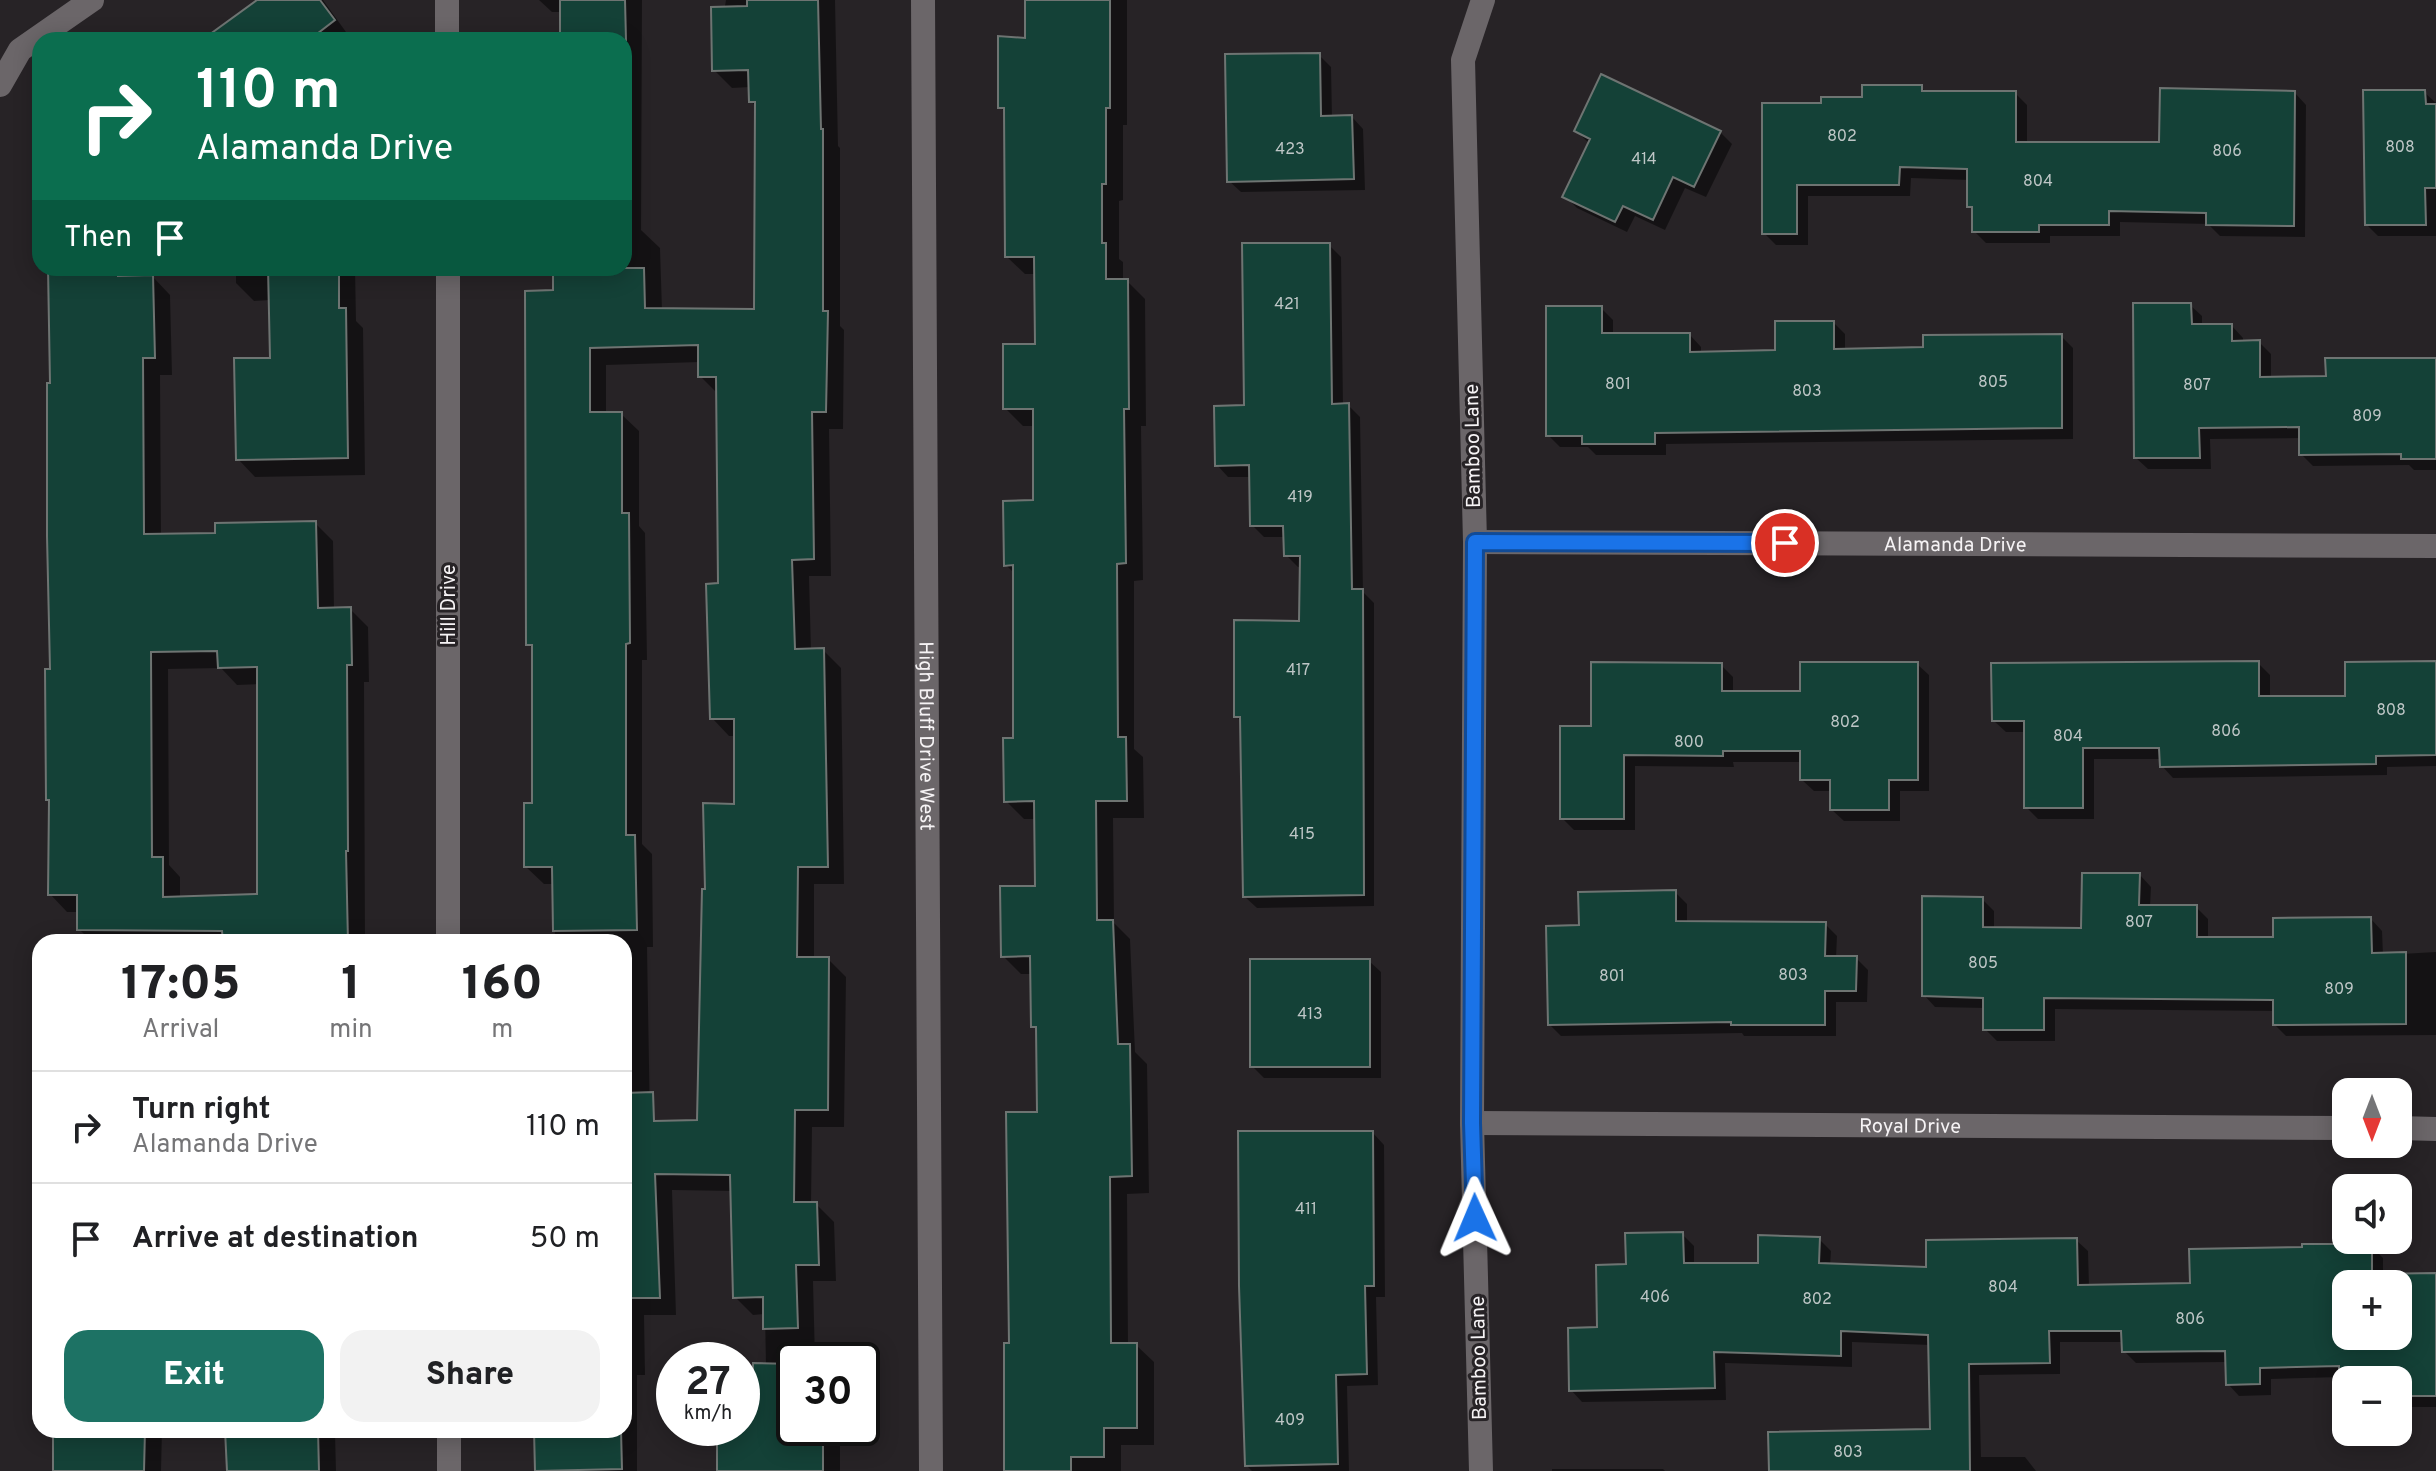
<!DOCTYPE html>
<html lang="en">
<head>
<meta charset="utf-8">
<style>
	body { margin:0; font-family:Overpass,sans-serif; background:#f2f2f2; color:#202124; height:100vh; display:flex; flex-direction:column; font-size:30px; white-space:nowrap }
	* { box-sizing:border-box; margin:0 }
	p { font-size:26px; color:#757577 }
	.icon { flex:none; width:44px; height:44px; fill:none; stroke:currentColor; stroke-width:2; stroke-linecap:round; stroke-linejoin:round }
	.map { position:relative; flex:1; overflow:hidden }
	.panel { position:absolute; left:32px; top:934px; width:600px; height:504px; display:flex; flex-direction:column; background:#fff; border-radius:24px; box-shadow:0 4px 20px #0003 }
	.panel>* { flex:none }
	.guide { position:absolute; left:32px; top:32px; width:600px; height:244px; border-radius:24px; box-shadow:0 4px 20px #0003; background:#0b6e4f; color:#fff; overflow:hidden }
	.needle { width:52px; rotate:180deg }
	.tools { position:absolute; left:2332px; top:1078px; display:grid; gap:16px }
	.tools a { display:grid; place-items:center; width:80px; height:80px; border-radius:16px; background:#fff; box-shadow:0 4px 20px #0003; font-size:40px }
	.speed { position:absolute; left:656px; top:1342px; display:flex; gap:16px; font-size:40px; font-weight:700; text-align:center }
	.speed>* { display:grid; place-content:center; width:104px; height:104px; border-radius:50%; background:#fff; box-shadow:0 4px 20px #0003; line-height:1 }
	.speed small { font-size:20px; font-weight:400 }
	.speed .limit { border:4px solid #111; border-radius:12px; background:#fff; color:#111 }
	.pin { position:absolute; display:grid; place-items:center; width:68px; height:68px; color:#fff; margin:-34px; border:4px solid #fff; border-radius:50%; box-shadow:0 2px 8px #0007 }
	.me { position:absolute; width:88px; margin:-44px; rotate:359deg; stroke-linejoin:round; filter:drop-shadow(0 0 6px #0008) }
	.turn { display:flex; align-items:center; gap:28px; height:168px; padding:0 32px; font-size:36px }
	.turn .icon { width:104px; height:104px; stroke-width:2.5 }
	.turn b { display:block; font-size:56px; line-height:68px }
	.then { display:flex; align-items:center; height:76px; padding:0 32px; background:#0003; gap:16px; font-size:30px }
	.eta { display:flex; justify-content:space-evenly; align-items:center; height:136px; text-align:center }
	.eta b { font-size:48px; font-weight:800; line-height:56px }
	.action { display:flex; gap:16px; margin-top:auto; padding:16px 32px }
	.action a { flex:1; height:92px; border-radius:24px; background:#1d7264; color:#fff; font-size:32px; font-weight:800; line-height:92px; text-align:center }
	.action a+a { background:#f2f2f2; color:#202124 }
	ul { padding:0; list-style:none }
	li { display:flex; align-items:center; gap:24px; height:112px; padding:0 32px; border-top:2px solid #e0e0e0 }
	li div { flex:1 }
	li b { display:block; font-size:30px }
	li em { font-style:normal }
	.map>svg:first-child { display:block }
	.shadow { fill:#0007; fill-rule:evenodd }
	.building { fill:#144137; stroke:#6e7472; stroke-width:2; fill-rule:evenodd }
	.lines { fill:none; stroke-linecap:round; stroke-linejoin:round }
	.street { stroke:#6b6669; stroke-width:24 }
	.route-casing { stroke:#114b97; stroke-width:20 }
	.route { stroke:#1a73e8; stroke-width:14 }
	.labels { text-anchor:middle; stroke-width:6; stroke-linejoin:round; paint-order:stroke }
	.number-label { font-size:16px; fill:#bec6c6 }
	.street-label { font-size:20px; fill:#f6f3f5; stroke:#272326 }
</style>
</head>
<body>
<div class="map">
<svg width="2436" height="1471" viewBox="0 0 2436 1471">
	<rect width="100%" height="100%" fill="#272326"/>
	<!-- shadow -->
	<path class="shadow" d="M261,0h62l28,39 -110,1z
		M539,0h103l-1,230 19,18 2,62 94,1 1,-203 -6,-7 -1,-14 -18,1 -18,-18 12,-70h109l3,146 2,2v178l4,4 -1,99h-14l2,147h-22l2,75 12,-1 18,18 3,216h-30v75h14l18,18 -2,150h-32l-1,77h5l18,18 2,59h-23l2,79h-21v68h46v43h-121v-43h23v-33h13l11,-29 -1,-52 -12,1 -18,-18 -3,-106 -60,-1 4,125h-32l1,60h-8v96h-100l-1,-41h88v-488h-69l-1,-58h-10l-18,-17 8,-62v-155l-6,-6 27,-352v-24h69v-228h-62v-28h-10zM700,362v14l18,18 2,191 -8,133 17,18h7v70l-29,85 -9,231 -48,1 -3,-176h6l-1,-93 -10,-10v-184h5l-2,-127 -6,-7v-95l-18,-17h-15v-49z
		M1027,0h100v125h-4v75l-4,1v58l4,3v19h4l18,18 1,127h-5l2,154 -9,1v168l9,8 1,61h-31l1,105 16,16 5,113 12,12 2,129 -22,1 1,151h8l18,17v83h-33v26h-115l5,-126 28,-231 -1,-83 -5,-5 -1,-52h-11l-18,-18 34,-68 -1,-69h-12l-18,-18 9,-61v-166l-9,-9 30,-63 -1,-76h-12l-18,-18 32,-62 -1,-72h-11l-18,-17 -1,-144 -6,-6 27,-67z
		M1319,55l12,12 1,51 20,-1 11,12 2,61 -124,2 -12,-11z
		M1921,87l6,6h88l12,12v39h134l134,-51 11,12 -1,132 -85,-1 -12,-12 -88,-2v14h-70v7h-64l-12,-12v-19l-5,-6v-26l-58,-2 -1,18h-102v49h-32l-12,-12 59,-128z
		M2424,92l12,11v133h-58l-11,-11z
		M1576,131l144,1 12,12 -26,53 -21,-9 -20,42 -30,-14 -8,16 -50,-24 -12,-12 25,-52z
		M1329,245l12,12 2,149 5,-1 12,12 3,175 11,11v303l-117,2 -12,-11 -3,-174 -6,-7 65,-93 1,-56h-4l-12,-12 -1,-18h-21l-12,-12 -1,-48h-23l-11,-12z
		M50,268h85v10l18,-1 17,18 2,80h-12l1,161 56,-1 98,-12 18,18 1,69 16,-1 18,18 1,55h-5l1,260h-281l1,-7 -6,-6v-17h-12l-17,-18 1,-92 -3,-3 4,-128zM221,668l16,17 22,-1v212l-79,2v-21l-11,-12 -1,-196z
		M236,268h119l1,53 7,7 2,147 -110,2 -17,-18 34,-99 -1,-60 -17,1 -18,-18z
		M2190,305l12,11v10h30l11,12v5l16,-1 12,12v25l57,-1 108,-18v110h-22l-5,-5 -96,1 -12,-12v-16l-91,1 1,30h-63l-12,-11z
		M1601,308l12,12v15h77l11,12v7l76,-2 57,-29 11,11v17l80,-2 136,-13 12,12v91l-407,5v11h-70l-8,-8h-28l-12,-12z
		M2258,663l12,12v23h77l89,-35v103l-49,1v8l-214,3 -11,-12 -1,-7h-67v60h-56l-12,-12v-75h-20l-12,-11z
		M1917,664l12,11v116h-29v30h-56l-12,-11v-19h-18l-12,-11v-18h-69l1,5 -99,-1v64h-61l-12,-12 31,-90 128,-63 12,12v16h69z
		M2140,875l11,12 -1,20h46l12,12v20h67l96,-20 11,12 1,24 53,-3v83l-150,1 -11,-11v-14l-220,-2v32h-58l-12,-12v-21l-50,-1 -11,-12 58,-96 12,12v18l89,1z
		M1675,892l12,12v19l138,1 12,12 -1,22h20l12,12 -1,32h-31v34h-92l-2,-3 -181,3 -11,-11 31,-98z
		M1369,961l12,11v106h-117l-12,-12z
		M1373,1133l11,12 1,152h-9l2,88 -31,1 2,85h-97l-5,-5z
		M1682,1234l12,12v19h66l59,-26 12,12 -1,15 98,3 148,-29 12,11 1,35 103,-1 179,-39 12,12v18l53,-1v132h-38v-27h-52v21l-5,-5v-19l-70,2v16l-32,1 -11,-12 -1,-22 -91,1 -12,-12v-9h-64v32l-81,1 2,82h44l11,14h-265l161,-40 -2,-86 -78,-3v25l-127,-4 1,37 -144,2 -11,-12 57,-124zM2346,1284h52v52h-52z
		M56,1430h106l-1,41h-106z
		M227,1430h138l1,2 -31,1 1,38h-107z
		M1552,1469h111l2,2h-113z"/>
	<!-- building -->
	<path class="building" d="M257,0h63l15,20 -26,20h-107z
		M560,0h65l1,40h-66z
		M747,0h71l3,129h2v182h5l-2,101h-14l2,147 -22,1 3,89 29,-1 4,219h-30l-1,90h32l-1,153h-33l-1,92h23l2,63h-23l2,63 -35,1v-32l-30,1 -3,-123 -75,-1 5,124h-36v-205l29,-1 1,29 43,-1 5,-231h3l-2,-86 31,1v-85h-24l-4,-135 12,-1 -2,-206h-18v-32l-108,3v64h32v101h7l1,130 -4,1v191h9l2,95 -84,1 -1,-64h-28v-64h8v-158h-6l-1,-354 28,-1v-22h91l1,40 109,1 1,-207h-6l-1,-32 -36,1 -1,-64 36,-1z
		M1025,0h85v108h-4v76h-4v59h4v36h22l1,130h-5l2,154 -9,1 1,173h8l1,64h-31l1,119h16l5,124h12l2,132 -22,1 1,166h26v85h-33v29h-33v14h-67v-128h5l-3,-231h31l-1,-85h-5l-1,-71 -29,1 -1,-71h35l-1,-85 -30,1 -1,-64h10v-173l-9,1 -1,-65 30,-1v-91h-30v-65h32l-1,-87h-29l-1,-149h-6v-72l27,2z
		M1320,53l1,63 31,-1 2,64 -127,3 -2,-128z
		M1601,74l120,57 -27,56 -21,-10 -20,43 -30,-14 -8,16 -53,-25 28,-58 -16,-8z
		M1862,85h60v6h94v51h143l1,-54 135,3 -1,135 -88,-1v-12l-97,-2v14h-70v7h-67v-25h-5v-38l-67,-2 -1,18h-102v49h-35v-131h59v-6h41z
		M2363,90h62l1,14h10v84h-11l1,37h-61z
		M1242,243h88l2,161 17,-1 3,186h11l1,306 -121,2 -3,-180h-6v-97l65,1 1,-65h-16l-1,-30h-33l-1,-61 -34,1 -1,-60 30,-1z
		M48,268h70v8l35,-1 2,83h-12l1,176 71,-1v-10l101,-2 2,87 33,-1 1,58h-5l1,186h-2l2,91h-125l-1,-11 -145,-1v-35h-29l1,-95h-3l-1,-131h5l-3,-133v-153h3zM217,651l1,17 39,-1v227l-94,3v-40h-11l-1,-205z
		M268,268h71v40h7l2,150 -112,2 -2,-102h36z
		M2133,303h58l1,21h40v17l28,-1v37l66,-1 -1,-18h111v101h-35v-5l-102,1v-28l-100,1 1,30h-66z
		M1546,306h56v27h88v19l85,-2v-29h59v28l89,-2v-12l139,-1v94l-407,5v11h-73v-8h-36z
		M2259,661v35h86v-34l91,-1v94l-60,1v8l-216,3 -1,-19h-76v60h-59v-87h-32l-1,-58z
		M1591,662l131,1v28h78v-29h118v118h-29v30h-59v-30h-30v-29h-77v5l-99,-1v64h-64v-93h31z
		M2082,873h58l-1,32h58v32h76v-19l98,-1 1,36 34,-1v72l-133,1v-25l-229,-2v32h-61v-32l-61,-2v-100l61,1v30l98,1z
		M1676,890v31l150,1 -1,34h32l-1,35h-31v34h-94v-3l-183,3 -2,-99 33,-1 -1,-33z
		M1250,959h120v108h-120z
		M1238,1131h135l1,155h-9l2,88 -31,1 2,89 -93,2 -6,-180z
		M1683,1232l1,31h74v-28l62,2 -1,26 107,4v-27l151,-2 1,47 112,-2 -1,-34 113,-2v-3h70v30l64,-1v123h-38v-16h-52v17h-7v-31l-79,2v16l-34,1 -1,-34 -103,1 -1,-21h-72l1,32 -81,1 1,107h-201l-1,-39 162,-3 -2,-94 -87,-4v25l-127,-4 1,36 -146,3 -1,-63 29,-1 -1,-62 30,-1 -1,-31zM2346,1284h52v52h-52z
		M753,1363l41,1v64h29v43h-106v-43h25v-35h11z
		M53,1430h92l-1,41h-91z
		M225,1430h93l1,41h-92z
		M534,1430h87l1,39 -87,2z"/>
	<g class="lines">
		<!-- street -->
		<g class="street">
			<path d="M447,0v40"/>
			<path id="s1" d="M923,0l8,1471"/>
			<path d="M0,85l20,-35 72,-50"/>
			<path d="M448,268v674"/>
			<path id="s2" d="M1475,542l961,4"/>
			<path id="s3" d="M1472,1123l874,5"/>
			<path d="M2398,1128l38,1"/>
			<path d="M449,1430v41"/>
			<path d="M1481,1471l-9,-348 3,-581 -12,-482 20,-60"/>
		</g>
	</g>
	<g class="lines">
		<defs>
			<path id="route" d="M1475,1218l-3,-95 3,-581 310,1"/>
		</defs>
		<!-- route casing -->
		<use href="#route" class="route-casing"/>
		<!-- route -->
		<use href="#route" class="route"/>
	</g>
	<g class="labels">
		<!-- number labels -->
		<g class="number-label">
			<text x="1842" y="141">802</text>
			<text x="2400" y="152">808</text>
			<text x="1290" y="154">423</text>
			<text x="2227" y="156">806</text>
			<text x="1644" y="164">414</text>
			<text x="2038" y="186">804</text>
			<text x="1287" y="309">421</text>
			<text x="1993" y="387">805</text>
			<text x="1618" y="389">801</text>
			<text x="2197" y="390">807</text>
			<text x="1807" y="396">803</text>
			<text x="2367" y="421">809</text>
			<text x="1300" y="502">419</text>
			<text x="1298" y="675">417</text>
			<text x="2391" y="715">808</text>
			<text x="1845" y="727">802</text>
			<text x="2226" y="736">806</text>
			<text x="2068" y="741">804</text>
			<text x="1689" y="747">800</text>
			<text x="1302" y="839">415</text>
			<text x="2139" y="927">807</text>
			<text x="1983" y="968">805</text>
			<text x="1793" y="980">803</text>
			<text x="1612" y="981">801</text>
			<text x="2339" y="994">809</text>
			<text x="1310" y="1019">413</text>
			<text x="1306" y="1214">411</text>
			<text x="2003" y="1292">804</text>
			<text x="1655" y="1302">406</text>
			<text x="1817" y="1304">802</text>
			<text x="2190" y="1324">806</text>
			<text x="1290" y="1425">409</text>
			<text x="1848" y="1457">803</text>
		</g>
		<!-- street labels -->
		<g class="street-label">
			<text transform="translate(1472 446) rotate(-91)" y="7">Bamboo Lane</text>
			<text dy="7" stroke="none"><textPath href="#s2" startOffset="480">Alamanda Drive</textPath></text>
			<text transform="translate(448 605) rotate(-90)" y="7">Hill Drive</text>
			<text dy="7" stroke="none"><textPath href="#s1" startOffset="736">High Bluff Drive West</textPath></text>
			<text dy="7" stroke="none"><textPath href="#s3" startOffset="438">Royal Drive</textPath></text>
			<text transform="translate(1478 1358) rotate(-91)" y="7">Bamboo Lane</text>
		</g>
	</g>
</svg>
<div class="tools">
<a><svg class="needle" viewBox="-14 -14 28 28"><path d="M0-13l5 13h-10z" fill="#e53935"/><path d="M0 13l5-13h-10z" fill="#757577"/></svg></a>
<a><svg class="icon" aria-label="sound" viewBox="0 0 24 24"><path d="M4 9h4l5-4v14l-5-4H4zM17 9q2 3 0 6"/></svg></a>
<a>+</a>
<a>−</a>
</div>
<div class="speed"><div>27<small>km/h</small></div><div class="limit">30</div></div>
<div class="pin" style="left:1785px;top:543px;background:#d93025"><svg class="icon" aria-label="arrive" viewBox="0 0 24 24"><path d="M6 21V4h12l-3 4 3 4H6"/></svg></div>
<svg class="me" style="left:1475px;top:1218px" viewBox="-20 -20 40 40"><path d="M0-17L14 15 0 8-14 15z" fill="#1a73e8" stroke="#fff" stroke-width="4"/></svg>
<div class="guide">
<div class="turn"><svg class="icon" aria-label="right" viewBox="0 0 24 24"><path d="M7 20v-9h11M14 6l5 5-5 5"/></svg><div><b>110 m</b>Alamanda Drive</div></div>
<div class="then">Then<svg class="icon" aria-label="arrive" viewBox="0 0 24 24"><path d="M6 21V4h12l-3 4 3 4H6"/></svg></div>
</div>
<section class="panel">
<div class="eta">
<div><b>17:05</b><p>Arrival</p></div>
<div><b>1</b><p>min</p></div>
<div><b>160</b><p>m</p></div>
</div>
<ul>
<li><svg class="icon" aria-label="right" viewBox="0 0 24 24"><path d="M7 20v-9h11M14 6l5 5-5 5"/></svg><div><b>Turn right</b><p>Alamanda Drive</p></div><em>110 m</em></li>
<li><svg class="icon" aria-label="arrive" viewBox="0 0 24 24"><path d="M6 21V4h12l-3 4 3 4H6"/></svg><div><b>Arrive at destination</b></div><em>50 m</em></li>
</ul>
<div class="action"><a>Exit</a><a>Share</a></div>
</section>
</div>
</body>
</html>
